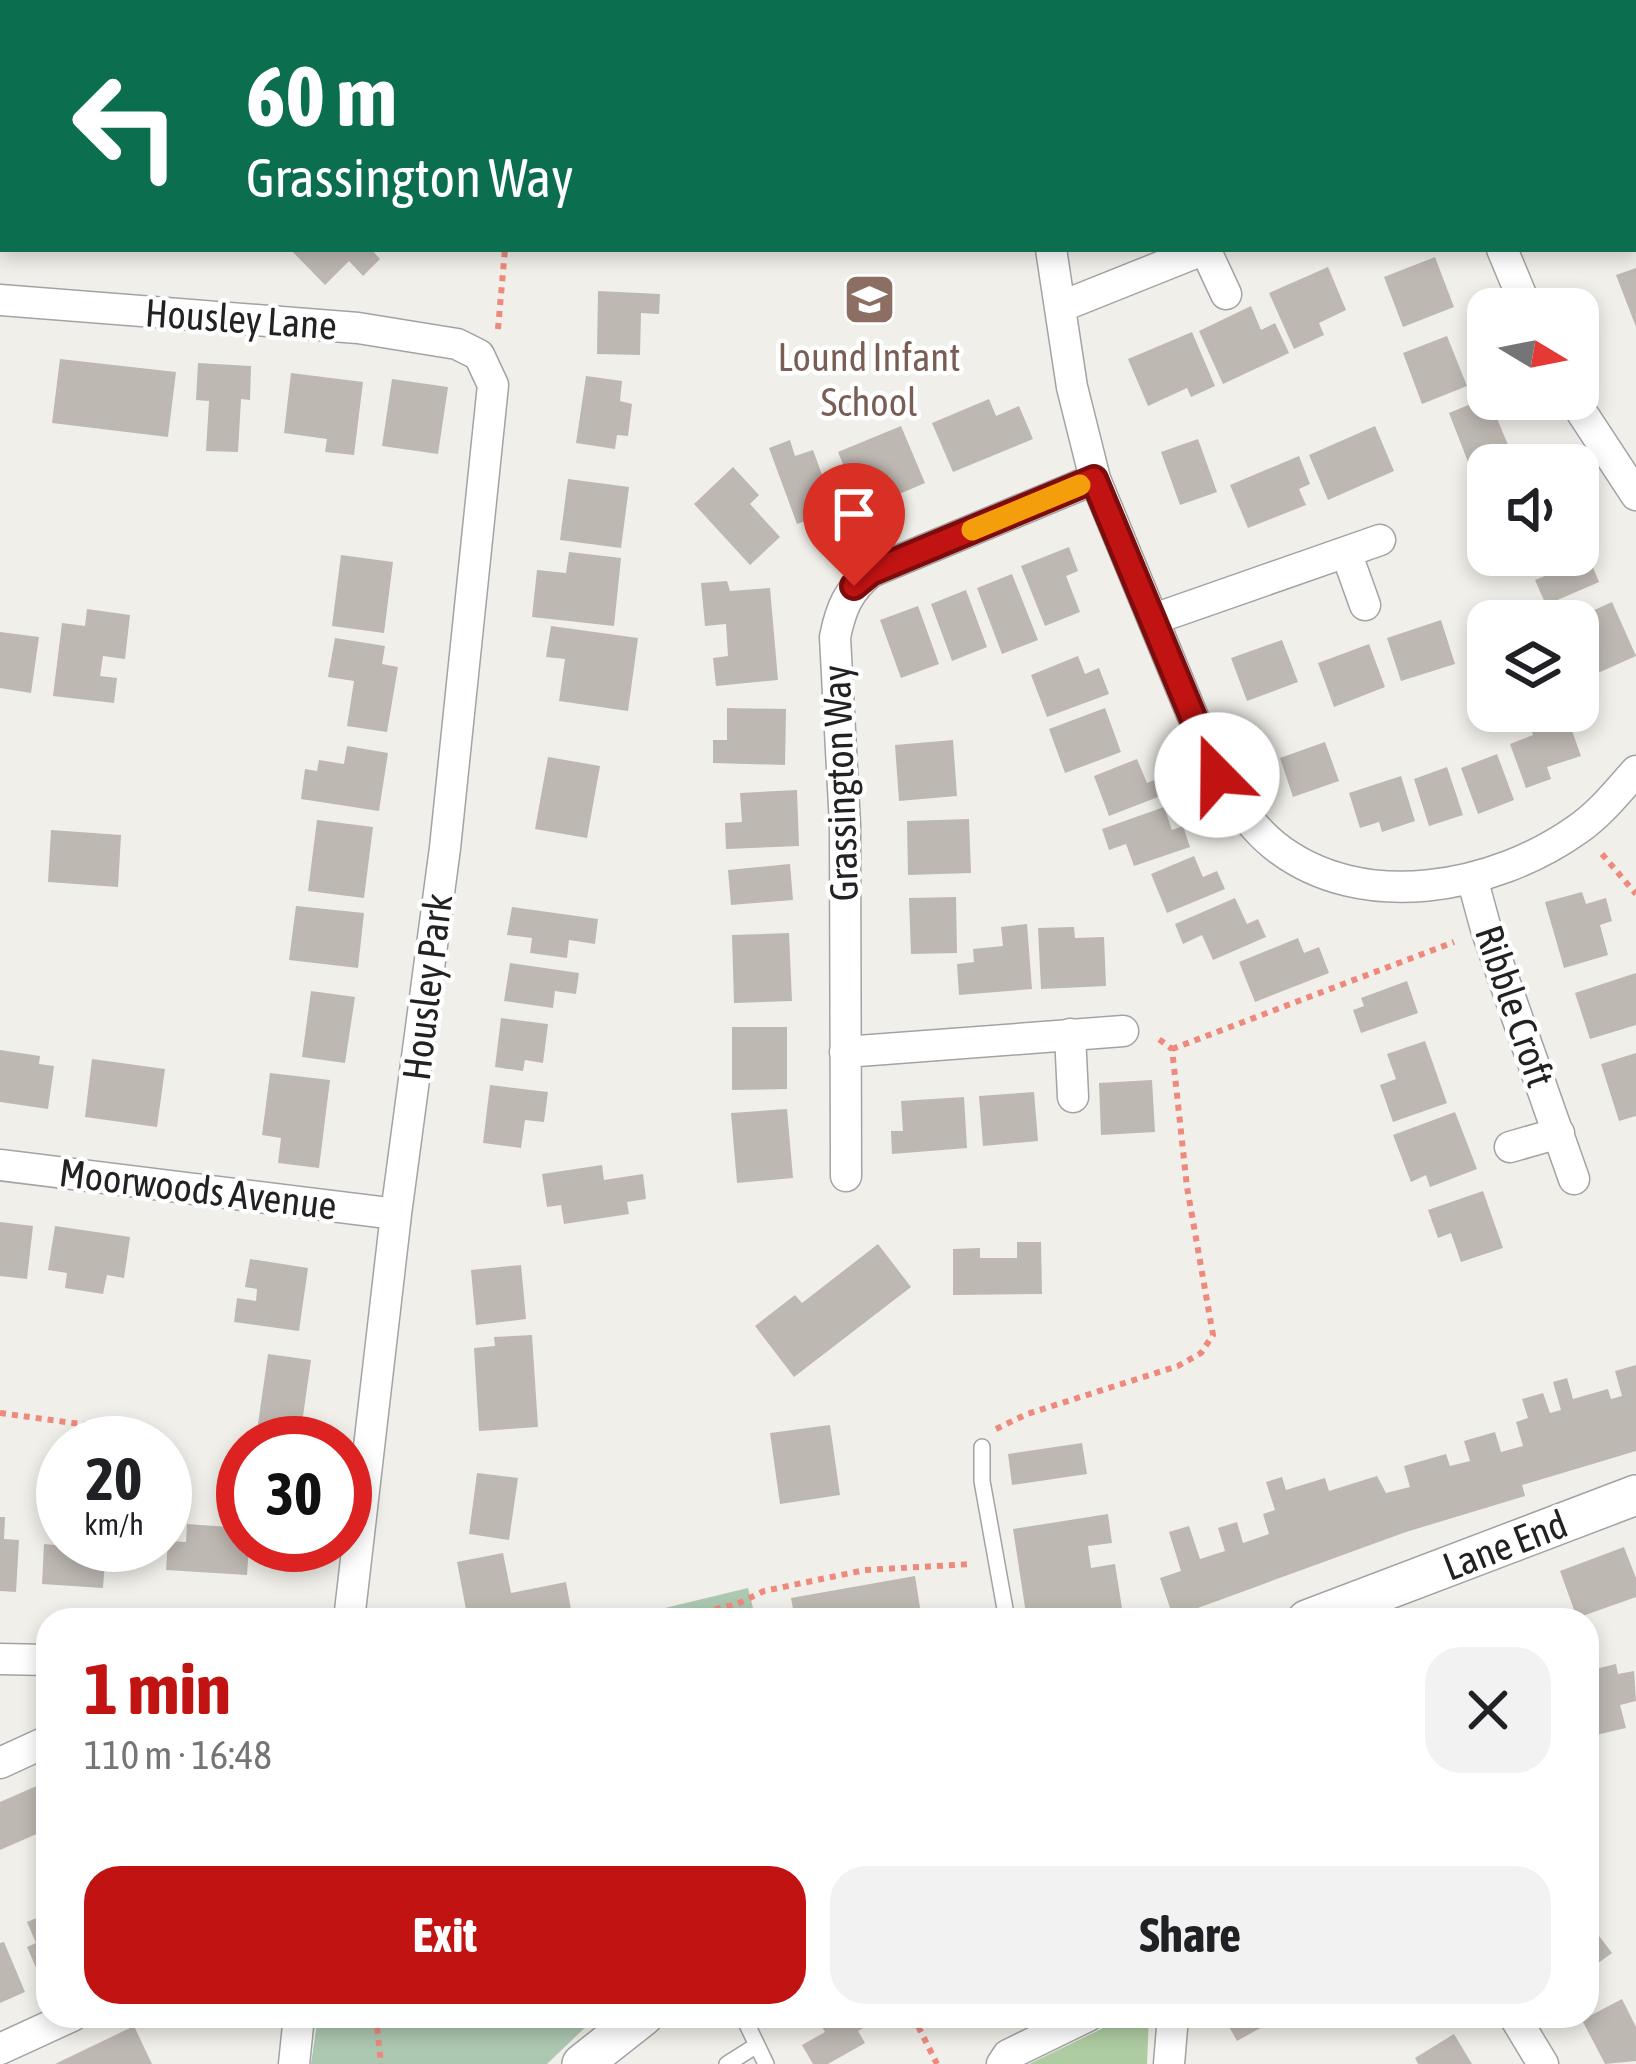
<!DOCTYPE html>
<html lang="en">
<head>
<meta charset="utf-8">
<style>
	body { margin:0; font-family:"Asap Condensed",sans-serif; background:#f2f2f2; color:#202124; height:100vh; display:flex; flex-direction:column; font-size:45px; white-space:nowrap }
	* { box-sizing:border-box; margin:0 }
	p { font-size:39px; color:#757577 }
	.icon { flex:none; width:66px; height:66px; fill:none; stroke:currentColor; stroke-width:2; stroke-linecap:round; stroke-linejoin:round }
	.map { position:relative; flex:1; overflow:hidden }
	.side { position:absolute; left:36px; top:1608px; width:1563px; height:420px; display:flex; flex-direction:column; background:#fff; border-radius:36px; box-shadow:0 6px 18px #0003 }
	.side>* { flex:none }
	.top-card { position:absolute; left:0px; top:0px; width:1638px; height:252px; box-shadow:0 6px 18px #0003; background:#0b6e4f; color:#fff; overflow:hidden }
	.needle { width:78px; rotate:100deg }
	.controls { position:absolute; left:1467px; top:288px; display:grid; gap:24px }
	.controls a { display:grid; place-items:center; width:132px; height:132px; border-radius:24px; background:#fff; box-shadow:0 6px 18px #0003; font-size:60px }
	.speed { position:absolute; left:36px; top:1416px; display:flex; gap:24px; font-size:60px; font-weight:700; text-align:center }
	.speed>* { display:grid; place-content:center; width:156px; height:156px; border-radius:50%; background:#fff; box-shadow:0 6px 18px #0003; line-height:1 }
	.speed small { font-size:30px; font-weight:400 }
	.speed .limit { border:18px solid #d22; background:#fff; color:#111 }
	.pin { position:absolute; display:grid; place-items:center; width:102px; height:102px; color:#fff; margin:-123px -51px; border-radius:50% 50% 50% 0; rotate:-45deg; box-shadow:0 0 12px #0007 }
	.pin .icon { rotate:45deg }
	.me { position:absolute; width:132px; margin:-66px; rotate:338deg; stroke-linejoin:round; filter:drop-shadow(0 0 9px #0008) }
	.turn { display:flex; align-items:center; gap:42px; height:252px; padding:0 48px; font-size:54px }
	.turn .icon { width:156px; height:156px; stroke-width:2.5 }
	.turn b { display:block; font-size:84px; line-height:102px }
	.round { display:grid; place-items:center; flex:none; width:126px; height:126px; border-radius:36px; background:#f2f2f2 }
	.head { display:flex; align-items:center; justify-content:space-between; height:204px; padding:0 48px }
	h1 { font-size:72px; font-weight:700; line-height:90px; color:#c11312 }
	.primary-button { display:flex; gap:24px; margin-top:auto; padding:24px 48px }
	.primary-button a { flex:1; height:138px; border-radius:36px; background:#c11312; color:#fff; font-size:48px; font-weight:700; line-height:138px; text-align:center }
	.primary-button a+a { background:#f2f2f2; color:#202124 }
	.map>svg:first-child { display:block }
	.forest { fill:#aecca2 }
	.cemetery { fill:#acc8b1 }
	.building { fill:#beb8b2 }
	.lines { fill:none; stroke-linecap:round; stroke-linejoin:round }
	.service-casing { stroke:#a3a3a3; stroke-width:18 }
	.minor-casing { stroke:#a3a3a3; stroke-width:33 }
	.tertiary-casing { stroke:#a3a3a3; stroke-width:42 }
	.path { stroke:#ee8a7d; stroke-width:6; stroke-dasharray:6 6; stroke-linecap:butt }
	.service { stroke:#fff; stroke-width:15 }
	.minor { stroke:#fff; stroke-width:30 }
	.tertiary { stroke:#fff; stroke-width:39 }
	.route-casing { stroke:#7d0c0c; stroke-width:30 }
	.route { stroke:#c11312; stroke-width:21 }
	.slow { stroke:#f59e0b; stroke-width:21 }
	.labels { text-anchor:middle; stroke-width:9; stroke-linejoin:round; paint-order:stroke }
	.street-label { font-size:39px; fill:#222; stroke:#fff }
	.education-label { font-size:39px; fill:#785e54; stroke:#fff }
</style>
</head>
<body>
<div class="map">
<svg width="1636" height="2064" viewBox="0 0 1636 2064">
	<rect width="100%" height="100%" fill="#f1efe9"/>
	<!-- forest -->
	<path class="forest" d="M1128,2016h21l-2,48h-118z"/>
	<!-- cemetery -->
	<path class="cemetery" d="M748,1588l8,32h-141z
		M318,2016h279l-50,48h-236z"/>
	<!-- building -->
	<path class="building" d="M290,249h81l9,10 -17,17 -14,-15 -24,24z
		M1435,257l19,50 -51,20 -19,-50z
		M1328,267l18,43 -27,13 5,12 -30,14 -25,-56z
		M1636,268v59l-20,-52z
		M598,291l62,3 -1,20 -18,-1 -1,42 -43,-1z
		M1251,306l10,24 14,-7 14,30 -66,31 -24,-53z
		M1192,332l23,54 -24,11 -4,-9 -39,18 -20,-47z
		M1447,336l20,50 -45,18 -19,-51z
		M60,359l116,13 -8,65 -116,-14z
		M198,363l53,3 -1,34 -9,-1 -3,53 -32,-1 3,-50 -13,-1z
		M291,373l72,9 -9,73 -29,-3 2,-13 -43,-6z
		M586,376l36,5 -2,20 12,3 -4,32 -11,-1 -2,14 -39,-6z
		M392,379l56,8 -10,67 -56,-8z
		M1488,397l23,55 -41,15 -21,-54z
		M989,399l7,17 23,-10 14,33 -80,33 -21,-49z
		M901,426l24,57 -63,27 -24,-58z
		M1375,426l19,45 -66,29 -19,-45z
		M1198,439l19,53 -37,13 -19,-53z
		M790,440l5,16 18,-6 22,60 -38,14 -28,-76z
		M1299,456l11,28 -11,5 7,16 -58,23 -18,-43z
		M733,467l26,28 -9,9 30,33 -30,28 -56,-61z
		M568,479l61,8 -8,61 -61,-8z
		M1578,531l21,51 -53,23 -11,-25 10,-4 -8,-20 41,-1z
		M1069,547l9,24 -12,5 14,36 -35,14 -24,-60z
		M569,552l52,6 -7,68 -82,-9 5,-47 29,3z
		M341,555l52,7 -9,71 -52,-7z
		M1012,574l26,66 -36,14 -25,-66z
		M727,581l3,10 40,-3 8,92 -62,6 -3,-28 15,-2 -2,-32 -21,2 -4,-43z
		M966,590l21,57 -35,14 -21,-57z
		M1612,602l24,54 -54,24 -4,-26 6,-3 -6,-14v-16h-8z
		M918,606l21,58 -38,14 -21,-58z
		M87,609l43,6 -5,44 -22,-3 -3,20 17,2 -3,25 -61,-7 9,-73 23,3z
		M1441,620l14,44 -54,17 -14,-43z
		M551,626l87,12 -10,73 -69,-10 6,-42 -19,-2z
		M0,632l39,5 -8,56 -31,-5z
		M335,638l50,8 -3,18 16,3 -11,65 -40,-6 7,-45 -26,-4z
		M1282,640l16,42 -51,19 -16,-43z
		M1369,644l16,43 -51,20 -16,-44z
		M1078,656l7,18 14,-6 10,26 -62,23 -16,-42z
		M727,708l59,1 -1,56 -72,-2v-23h14z
		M1105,708l16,44 -56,21 -16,-44z
		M1565,711l16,45 -34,11 4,12 -25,9 -16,-44 23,-9 -4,-12z
		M953,740l4,56 -58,5 -4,-56z
		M1325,742l14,39 -46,16 -13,-39z
		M347,746l41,7 -9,58 -78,-12 4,-30 12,2 2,-11 25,4z
		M1497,754l17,46 -36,14 -17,-46z
		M548,757l52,9 -13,72 -52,-9z
		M1137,759l10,24 10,-4 6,16 -54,21 -15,-40z
		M1447,767l16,48 -34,11 -15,-47z
		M1401,776l14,45 -33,11 -3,-10 -19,6 -11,-35z
		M797,790l2,56 -73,3 -1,-26 17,-1 -2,-29z
		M1164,807l8,23 11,-4 7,21 -56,19 -8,-22 -17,6 -7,-21z
		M969,819l2,54 -63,2 -1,-54z
		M317,820l56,7 -9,71 -56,-7z
		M51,830l70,5 -3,52 -70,-5z
		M1194,856l9,21 14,-6 8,18 -58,24 -16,-39z
		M790,864l3,36 -62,5 -3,-35z
		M1582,892l4,12 20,-6 6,23 -12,4 8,30 -44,13 -19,-66z
		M956,897l1,56 -46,1 -2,-56z
		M1235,898l12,26 11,-5 8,18 -53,23 -11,-25 -19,9 -8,-20z
		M296,906l68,7 -6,55 -69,-8z
		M512,907l86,12 -3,25 -26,-4 -2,18 -37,-5 2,-15 -25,-3z
		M1027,924l5,65 -73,6 -2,-31 17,-2 -1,-13 30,-3 -2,-19z
		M1074,927l1,11 29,-1 2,49 -65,3 -3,-61z
		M789,933l3,68 -58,2 -2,-68z
		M1298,938l6,15 15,-6 10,26 -74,29 -16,-40z
		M510,963l69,10 -3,21 -21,-3 -2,17 -49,-7z
		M1636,973v52l-46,14 -15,-46z
		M1407,981l11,32 -57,20 -8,-23 11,-4 -3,-8z
		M311,991l44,6 -10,66 -43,-6z
		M501,1018l47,6 -5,39 -18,-3 -2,11 -28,-4z
		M732,1027h55v62l-55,1z
		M1425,1041l22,62 -54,19 -13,-37 16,-6 -9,-25z
		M0,1050l40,6 -1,8 15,2 -6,43 -48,-7z
		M1636,1053v63l-17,5 -18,-57z
		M92,1059l73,10 -8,58 -72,-10z
		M270,1073l60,7 -11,88 -41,-5 3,-25 -19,-3z
		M1152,1080l3,52 -54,3 -2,-52z
		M490,1085l58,7 -4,30 -19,-2 -4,28 -38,-5z
		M1034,1092l4,49 -55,5 -4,-50z
		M964,1097l3,51 -75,6 -1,-23h12l-2,-30z
		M787,1109l6,69 -56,5 -6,-70z
		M1455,1112l22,57 -47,18 -4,-12 -15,7 -18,-47z
		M602,1165l2,15 39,-6 3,25 -19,3 2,12 -65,10 -3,-19 -14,2 -5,-33z
		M1483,1191l20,57 -42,14 -10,-29 -13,5 -10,-28z
		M0,1222l33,4 -6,53 -27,-3z
		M55,1226l75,11 -6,41 -17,-3 -4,19 -38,-6 2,-15 -19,-3z
		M1017,1242h24l1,52 -89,1v-46l27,-1v10h37z
		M878,1244l33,43 -117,90 -39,-51 40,-31 7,8z
		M250,1259l58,9 -9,63 -65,-9 3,-24 19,3 1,-12 -12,-2z
		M521,1265l5,54 -50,6 -5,-55z
		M532,1335l6,92 -59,4 -5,-83 21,-2 -1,-9z
		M268,1354l43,6 -10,70 -43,-6z
		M1636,1365v86l-114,34 3,11 -119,36 -233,85 -13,-39 21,-7 -12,-39 20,-6 11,33 25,-8 -7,-23 19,-6 6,21 26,-9 -6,-20 12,-4 -9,-28 16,-5 4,13 39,-12 4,13 48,-15 9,17 24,-6 -6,-21 42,-12 4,12 20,-5 -6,-20 31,-9 6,20 22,-6 -7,-24 12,-4 -6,-19 21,-6 7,20 11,-3 -8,-28 14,-4 6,21 35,-10 3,10 11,-3 -7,-25z
		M830,1425l10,70 -60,9 -10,-71z
		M1082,1443l5,31 -75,11 -4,-31z
		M477,1473l41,5 -9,62 -40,-6z
		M1108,1514l4,29 -24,3 3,22 24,-4 7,44 -22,4 2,8h-75l-14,-91z
		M0,1517h5l-1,22 15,1 -3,52 -16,-1z
		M57,1519l6,1v25h43l-3,43 -61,-4 2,-40 11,1z
		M187,1524l56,4v17h6l-2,30 -81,-5 2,-29 18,1z
		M1624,1547l12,31v19l-59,21 -17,-47z
		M503,1553l8,40 55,-11 7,38h-105l-11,-58z
		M915,1576l7,44h-127l-4,-22z
		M1616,1664l2,10 16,-3 2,30 -16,4 6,23 -39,9v-66z
		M48,1781v48l-48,21v-48z
		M48,1913v72l-4,1 -17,-39 9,-4 -9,-21z
		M1587,1920l25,33 -25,18z
		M4,1942l21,50 -25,11v-60z
		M1622,1999l14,28v34l-31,3 -23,-44z
		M816,2016h49l5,8 -12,7 7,12 -37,21h-15l-11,-19 23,-13z
		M1223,2016h59l-45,25z
		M134,2026l18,38h-97z
		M1454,2034l18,30h-54l-3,-6z"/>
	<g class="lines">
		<defs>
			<path id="service" d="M1303,0v1
				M982,1447v34l25,139
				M743,2016l23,48
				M727,2064l30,-19"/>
			<path id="minor" d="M350,0l1,3
				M987,0l2,3
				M1051,249l21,138 23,92 122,296c17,25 34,52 58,71 86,68 219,43 303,-17 22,-15 40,-38 58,-58
				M1205,249l21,45
				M1502,249l25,60
				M0,300l358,28 99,16 22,11 14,30 -48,463 -49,366 -47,406
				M1060,307l145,-58
				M1573,399l63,96
				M1346,552l19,53
				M1154,619l226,-79
				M1472,878l14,51 88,250
				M1070,1034l3,63
				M845,1052l278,-21
				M1510,1147l49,-14
				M0,1165l396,49
				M846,1176l-1,-351 -10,-188c6,-29 13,-46 36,-65l224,-93
				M0,1659l48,1
				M0,1763l48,-22
				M1514,2016l29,48
				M0,2049l72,-33
				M294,2064l5,-48
				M1002,2064l6,-9 80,-39
				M1169,2064l4,-48"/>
			<path id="tertiary" d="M1307,1620l329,-125
				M582,2064l61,-48"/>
		</defs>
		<!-- service casing -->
		<use href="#service" class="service-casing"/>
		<!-- minor casing -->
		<use href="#minor" class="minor-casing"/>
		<!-- tertiary casing -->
		<use href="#tertiary" class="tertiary-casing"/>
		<!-- path -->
		<path class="path" d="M894,0l2,3
			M1412,0l1,3
			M629,3l9,-3
			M498,329l7,-80
			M1602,854l34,40
			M1172,1049l282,-107
			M0,1413l95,13
			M996,1429l31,-15 151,-48 23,-13 12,-18 -26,-148 -15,-138 -16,-12
			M668,1620l69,-16 27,-13 101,-21 107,-6
			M376,2016l5,48
			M913,2016l24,48"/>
		<!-- service -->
		<use href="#service" class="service"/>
		<!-- minor -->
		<use href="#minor" class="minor"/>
		<!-- tertiary -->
		<use href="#tertiary" class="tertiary"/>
	</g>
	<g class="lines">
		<defs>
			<path id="route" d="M854,586l17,-14 223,-93 123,296"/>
		</defs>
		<!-- route casing -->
		<use href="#route" class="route-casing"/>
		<!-- route -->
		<use href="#route" class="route"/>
		<!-- slow -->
		<path class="slow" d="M972,530l108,-45"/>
	</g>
	<!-- icons -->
	<defs>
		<symbol id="school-square" viewBox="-11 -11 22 22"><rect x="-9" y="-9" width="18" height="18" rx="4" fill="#8d6e63" stroke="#fff"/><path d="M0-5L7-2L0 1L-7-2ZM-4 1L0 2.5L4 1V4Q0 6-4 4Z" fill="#fff"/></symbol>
	</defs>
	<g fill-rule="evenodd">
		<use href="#school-square" x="840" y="270" width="59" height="59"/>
	</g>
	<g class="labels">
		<!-- street labels -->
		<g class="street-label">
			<text transform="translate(241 319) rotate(4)" y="14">Housley Lane</text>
			<text transform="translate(840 783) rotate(-92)" y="14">Grassington Way</text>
			<text transform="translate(427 987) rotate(-83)" y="14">Housley Park</text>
			<text transform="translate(1515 1006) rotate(71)" y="14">Ribble Croft</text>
			<text transform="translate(198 1189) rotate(7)" y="14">Moorwoods Avenue</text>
			<text transform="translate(1505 1545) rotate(-21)" y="14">Lane End</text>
		</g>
		<!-- education labels -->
		<g class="education-label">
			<text x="869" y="371">Lound Infant<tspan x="869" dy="45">School</tspan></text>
		</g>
	</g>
</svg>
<div class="controls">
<a><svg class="needle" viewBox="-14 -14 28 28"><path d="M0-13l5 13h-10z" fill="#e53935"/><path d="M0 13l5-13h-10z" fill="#757577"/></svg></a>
<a><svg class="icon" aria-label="sound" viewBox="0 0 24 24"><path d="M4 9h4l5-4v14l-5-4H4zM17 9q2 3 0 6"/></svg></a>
<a><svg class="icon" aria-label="layers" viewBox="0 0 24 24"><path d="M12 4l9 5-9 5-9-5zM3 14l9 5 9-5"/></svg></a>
</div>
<div class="speed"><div>20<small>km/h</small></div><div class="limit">30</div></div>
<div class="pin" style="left:854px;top:586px;background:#d93025"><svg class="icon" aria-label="arrive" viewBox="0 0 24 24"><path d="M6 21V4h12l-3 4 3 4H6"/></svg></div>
<svg class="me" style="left:1217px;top:775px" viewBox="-20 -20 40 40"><circle r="19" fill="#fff"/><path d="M0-13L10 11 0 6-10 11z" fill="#c11312"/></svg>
<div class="top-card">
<div class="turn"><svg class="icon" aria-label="left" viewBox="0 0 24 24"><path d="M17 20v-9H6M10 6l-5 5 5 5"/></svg><div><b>60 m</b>Grassington Way</div></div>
</div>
<section class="side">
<div class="head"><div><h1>1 min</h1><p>110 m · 16:48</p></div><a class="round"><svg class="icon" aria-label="close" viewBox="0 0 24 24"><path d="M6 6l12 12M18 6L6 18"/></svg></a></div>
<div class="primary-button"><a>Exit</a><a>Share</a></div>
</section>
</div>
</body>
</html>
